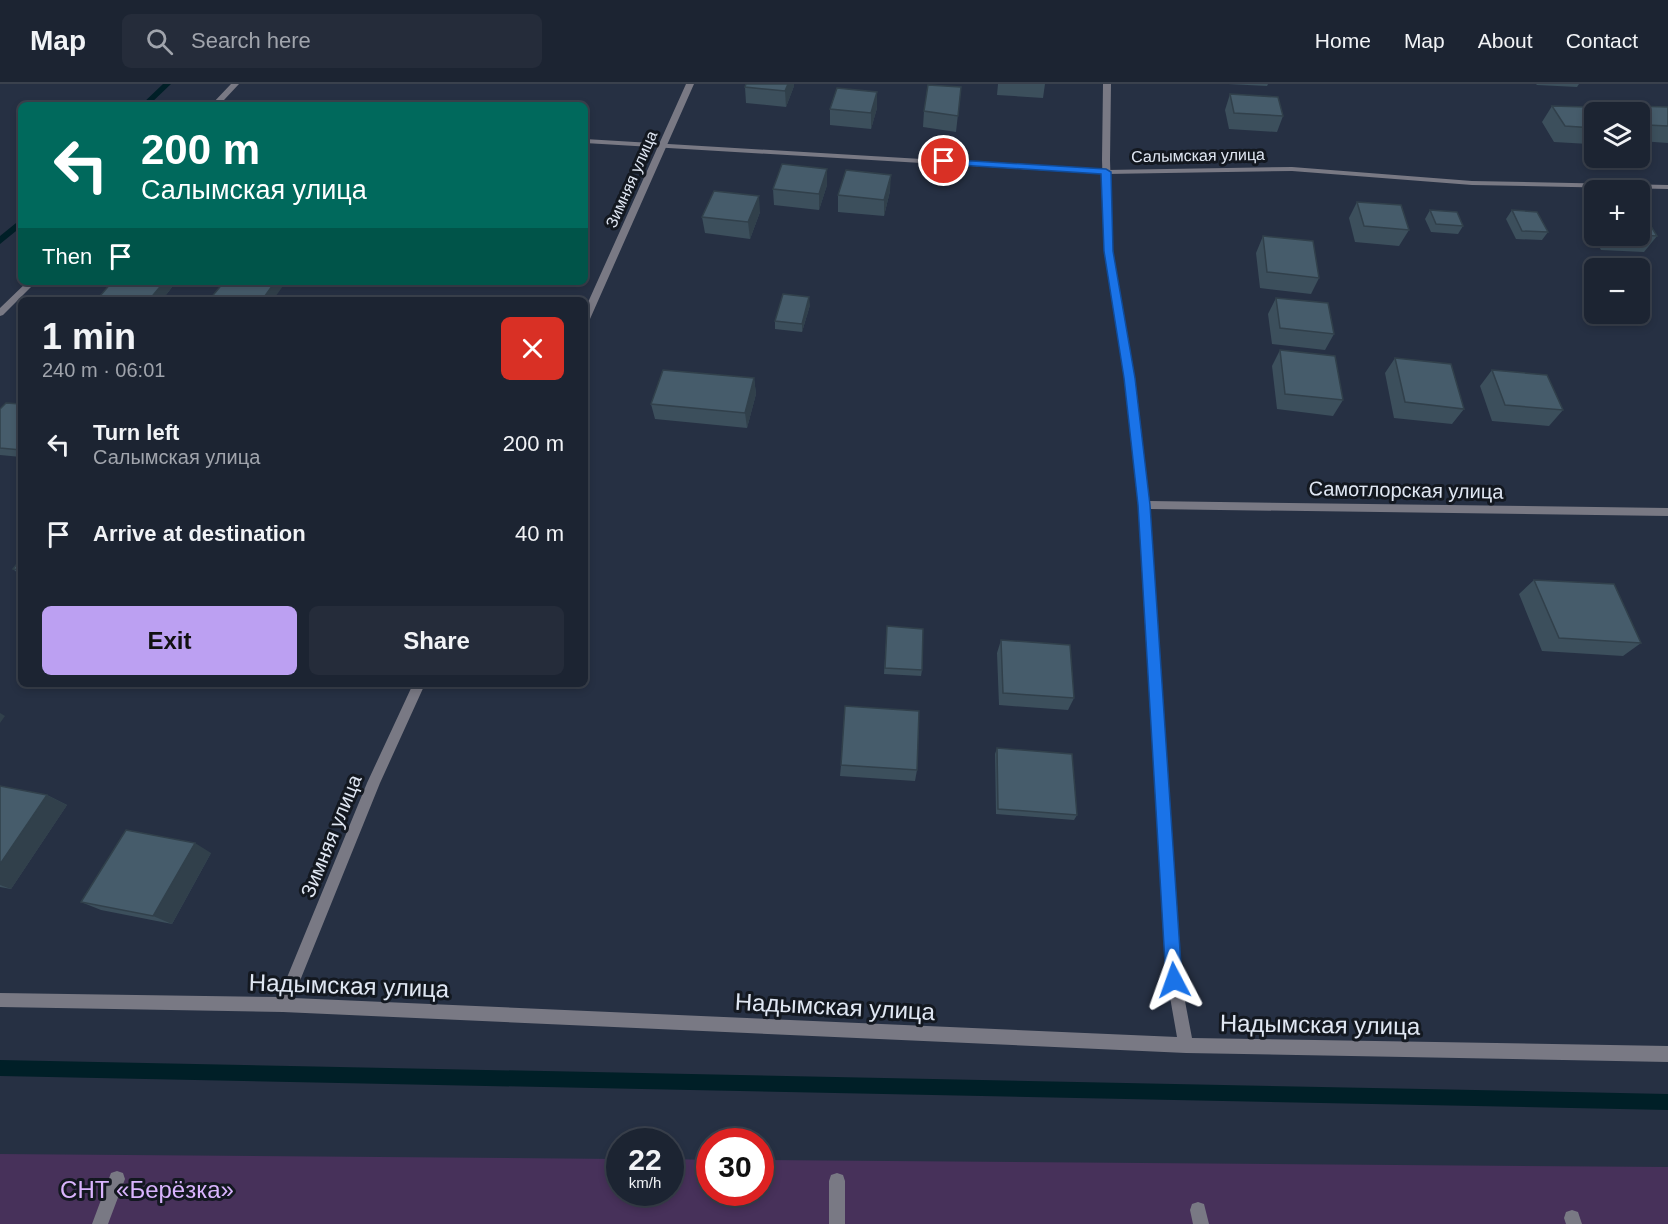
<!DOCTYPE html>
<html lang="en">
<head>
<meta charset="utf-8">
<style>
	body { margin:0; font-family:Arial,sans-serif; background:#252c3a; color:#f1f3f6; height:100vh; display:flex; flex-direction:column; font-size:22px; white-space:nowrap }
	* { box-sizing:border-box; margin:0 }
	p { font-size:20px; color:#a0a4ac }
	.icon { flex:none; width:33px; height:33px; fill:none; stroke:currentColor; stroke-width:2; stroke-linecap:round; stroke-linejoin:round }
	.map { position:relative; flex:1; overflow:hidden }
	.sheet { position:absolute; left:18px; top:213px; width:570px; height:390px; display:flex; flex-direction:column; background:#1c2432; border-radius:9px; box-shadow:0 3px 9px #0003,0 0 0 2px #3a414d }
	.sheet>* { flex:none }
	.guide { position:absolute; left:18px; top:18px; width:570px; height:183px; border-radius:9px; box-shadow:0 3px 9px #0003,0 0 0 2px #3a414d; background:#00695c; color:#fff; overflow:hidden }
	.controls { position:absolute; left:1584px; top:18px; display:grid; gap:12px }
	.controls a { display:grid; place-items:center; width:66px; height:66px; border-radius:9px; background:#1c2432; box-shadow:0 3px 9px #0003,0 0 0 2px #3a414d; font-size:30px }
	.speed { position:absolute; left:606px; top:1044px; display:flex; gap:12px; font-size:30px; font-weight:700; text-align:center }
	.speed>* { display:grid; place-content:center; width:78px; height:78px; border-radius:50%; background:#1c2432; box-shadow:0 3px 9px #0003,0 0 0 2px #3a414d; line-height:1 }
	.speed small { font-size:15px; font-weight:400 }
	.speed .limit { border:9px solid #d22; background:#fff; color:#111 }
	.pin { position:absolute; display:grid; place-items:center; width:51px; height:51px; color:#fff; margin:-26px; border:3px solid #fff; border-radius:50%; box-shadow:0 2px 6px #0007 }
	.me { position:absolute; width:66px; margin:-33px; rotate:356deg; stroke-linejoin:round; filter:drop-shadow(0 0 4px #0008) }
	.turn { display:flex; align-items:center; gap:21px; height:126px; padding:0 24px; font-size:27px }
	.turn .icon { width:78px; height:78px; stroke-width:2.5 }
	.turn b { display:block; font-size:42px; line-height:51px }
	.then { display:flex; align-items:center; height:57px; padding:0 24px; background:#0003; gap:12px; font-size:22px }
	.round { display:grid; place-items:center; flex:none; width:63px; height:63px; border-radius:9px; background:#252c3a }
	.overview { display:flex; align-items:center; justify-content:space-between; height:102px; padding:0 24px }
	h1 { font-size:36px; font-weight:600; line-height:45px }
	.action { display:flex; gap:12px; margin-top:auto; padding:12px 24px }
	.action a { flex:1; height:69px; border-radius:9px; background:#bca0f2; color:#111; font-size:24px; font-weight:600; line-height:69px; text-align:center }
	.action a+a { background:#252c3a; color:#f1f3f6 }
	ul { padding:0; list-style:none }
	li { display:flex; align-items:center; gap:18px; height:90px; padding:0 24px }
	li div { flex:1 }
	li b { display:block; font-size:22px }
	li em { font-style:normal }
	header { display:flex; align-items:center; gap:36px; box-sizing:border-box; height:84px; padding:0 30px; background:#1c2432; border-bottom:2px solid #3a414d }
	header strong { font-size:28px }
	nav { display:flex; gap:33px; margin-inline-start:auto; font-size:21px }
	.search { width:420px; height:54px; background:#252c3a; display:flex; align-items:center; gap:15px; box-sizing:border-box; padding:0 21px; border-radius:9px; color:#a0a4ac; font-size:22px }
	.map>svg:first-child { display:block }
	.green { fill:#47315a }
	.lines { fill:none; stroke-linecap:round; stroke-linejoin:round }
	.stream { fill:#001f27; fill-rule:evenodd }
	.lane { fill:#797984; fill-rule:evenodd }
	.street { fill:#797984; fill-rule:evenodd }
	.wall { fill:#3c4f5c }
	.shaded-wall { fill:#31404b }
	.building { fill:#465c6b; stroke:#31404b; stroke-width:1.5 }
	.route { fill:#1a73e8; stroke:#114b97; stroke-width:1.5 }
	.labels { text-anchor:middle; stroke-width:6; stroke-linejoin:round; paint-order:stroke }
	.far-street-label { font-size:16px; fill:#e0e7f3; stroke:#131820 }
	.street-label { font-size:20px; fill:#e0e7f3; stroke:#131820 }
	.near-street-label { font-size:24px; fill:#e0e7f3; stroke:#131820 }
	.near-park-label { font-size:24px; fill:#d9b4fd; stroke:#131820 }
</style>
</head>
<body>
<header>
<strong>Map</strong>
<div class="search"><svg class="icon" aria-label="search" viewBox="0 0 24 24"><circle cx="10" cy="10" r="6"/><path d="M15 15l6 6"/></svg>Search here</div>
<nav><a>Home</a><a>Map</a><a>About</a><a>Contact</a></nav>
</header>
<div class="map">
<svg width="1668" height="1140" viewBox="0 0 1668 1140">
	<rect width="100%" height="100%" fill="#263043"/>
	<!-- green -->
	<path class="green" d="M0,1070l619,5 1,33h50l1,-33 38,1 1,32h50l1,-32 907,7v57h-1668z"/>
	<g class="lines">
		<!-- stream -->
		<path class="stream" d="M163,0h8l-22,21h-8z
			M21,135v8l-21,17v-8z
			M0,976l1668,34v16l-1668,-34z"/>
		<!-- lane -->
		<path class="lane" d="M231,0h8l-15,16 25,5 -28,-2 -10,2z
			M585,55l521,31 186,-3 180,14 196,4v4l-196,-4 -180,-14 -186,3 -521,-31z
			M27,198h9l-33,33 -3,1v-8z"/>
		<!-- street -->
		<path class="street" d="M686,0h8l-104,235 -5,3v-13z
			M1103,0h8l-1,76 3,91 21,127 15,123 519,7v8l-518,-7 31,471 11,58 476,8v16l-482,-9 -903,-41 -283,-5v-14l279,4 88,-214 46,-99h12l-45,99 -87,215 884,39 -10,-57 -28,-475 -15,-127 -19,-127 -3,-91z
			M117,1087l6,2 2,6 -17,45h-16l19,-51z
			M837,1089l6,2 2,6v43h-16v-43l2,-6z
			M1198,1118l6,2 5,20h-16l-3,-14 2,-6z
			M1572,1126l6,2 4,12h-16l-2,-6 2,-6z"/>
	</g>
	<!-- wall -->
	<path class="wall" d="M998,0h47l-2,14 -46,-3z
		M1228,0h40l-1,2z
		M1536,0h43l-2,3 -40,-2z
		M794,2l-8,21 -40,-4 -1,-16z
		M961,3l-5,45 -33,-5 1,-16z
		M877,8v16l-6,21 -41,-4v-16z
		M1230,10l53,22 -6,16 -48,-3 -4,-19z
		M1552,22l42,14v16l-5,8 -35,-2 -12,-20z
		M1634,22l34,1v36l-28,-2v-29h-11z
		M827,101l-8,25 -45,-5 -1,-16z
		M890,107l-6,25 -46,-4v-17z
		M1357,118l52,28 -10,16 -44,-4 -6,-24z
		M1640,125l17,27 -13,16 -43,-2 -15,-27 8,-11v24h46z
		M1430,126l33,16 -5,8 -27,-2 -6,-13z
		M1512,126l36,22 -6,8 -26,-1 -10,-20z
		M760,128l-10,27 -45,-6 -3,-16z
		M1263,152l56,42 -8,16 -51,-6 -4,-35z
		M176,198l-14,18h-58l-4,-4z
		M1276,214l58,36 -9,16 -53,-6 -4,-30z
		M810,221l-8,27 -27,-3v-8z
		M1280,266l63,50 -10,16 -56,-7 -5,-43z
		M1395,274l69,51 -12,15 -58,-6 -9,-45z
		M1492,286l71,40 -14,16 -57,-5 -12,-35z
		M754,294l2,16 -9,34 -92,-9 -4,-15z
		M21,320v53l-21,-2v-46z
		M21,475v17l-8,-7z
		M1534,496l107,63 -18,13 -81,-5 -23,-57z
		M887,542l35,44 -1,6 -37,-2z
		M1001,556l73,58 -6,12 -69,-5 -2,-52z
		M997,664l80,67 -3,5 -78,-6 -1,-60z
		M841,681l76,5 -2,11 -75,-5z
		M0,702l47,9 20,10 -56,84 -11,-2z
		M211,769l-39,71 -71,-14 -20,-8z"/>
	<!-- shaded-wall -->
	<path class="shaded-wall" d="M788,0h6v2l-8,21 -1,-16z
		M877,8v16l-6,21v-16z
		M827,85v16l-8,25v-16z
		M891,91l-1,16 -6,25v-16z
		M759,112l1,16 -10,27 -2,-17z
		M164,198h12l-14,18h-13z
		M275,198h6l2,4 -10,14h-11z
		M809,213l1,8 -8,27v-8z
		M754,294l2,16 -9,34 -2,-15z
		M0,629l5,3 -5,7z
		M47,711l20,10 -56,84 -11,-4v-21z
		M195,759l16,10 -39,71 -19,-8z"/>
	<!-- building -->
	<path class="building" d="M746,0h42l-3,7 -40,-4z
		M928,1l33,2 -3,29 -34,-5z
		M837,4l40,4 -6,21 -41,-4z
		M1230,10l48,3 5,19 -49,-3z
		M1552,22l35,1 7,13v8l-29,-2z
		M1634,22l34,1v19l-21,-1 -7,-11v-2h-2z
		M782,80l45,5 -8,25 -46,-5z
		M846,86l45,5 -7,25 -46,-5z
		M714,107l45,5 -11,26 -46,-5z
		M1357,118l44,3 8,25 -45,-4z
		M1640,125l17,27 -17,-1z
		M1430,126l27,2 6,14 -27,-2z
		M1512,126l25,2 11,20 -26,-1z
		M1263,152l50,5 6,37 -52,-6z
		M112,198h52l-15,18 -49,-4z
		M224,198h51l-13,18h-53z
		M783,210l26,3 -7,27 -27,-3z
		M1276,214l52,5 6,31 -54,-6z
		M1280,266l55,6 8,44 -58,-6z
		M1395,274l56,6 13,45 -59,-7z
		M663,286l91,8 -9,35 -94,-9z
		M1492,286l55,5 16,35 -58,-5z
		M6,319l15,1v46l-21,-2v-39z
		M21,475v11l-8,-1z
		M1534,496l80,4 27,59 -82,-5z
		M887,542l36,3 -1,41 -37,-2z
		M1001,556l69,5 4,53 -71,-5z
		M845,622l74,5 -2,59 -76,-5z
		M997,664l75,6 5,61 -79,-6z
		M0,702l47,9 -47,69z
		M126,746l69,13 -42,73 -72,-14z"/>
	<!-- route -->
	<path class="route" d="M940,75l166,10 5,3 2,79 22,127 15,127 32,475 -2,6 -6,3 -6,-3 -2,-6 -28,-475 -14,-127 -20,-127 -3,-77 -157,-10 -5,-3z"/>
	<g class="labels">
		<!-- far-street labels -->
		<g class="far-street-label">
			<text transform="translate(1198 71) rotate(-1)" y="6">Салымская улица</text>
			<text transform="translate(631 95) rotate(-66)" y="6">Зимняя улица</text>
		</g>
		<!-- street labels -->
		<g class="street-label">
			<text transform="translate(1406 406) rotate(1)" y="7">Самотлорская улица</text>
			<text transform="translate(331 752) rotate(-68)" y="7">Зимняя улица</text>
		</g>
		<!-- near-street labels -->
		<g class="near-street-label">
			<text transform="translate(349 902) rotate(2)" y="8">Надымская улица</text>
			<text transform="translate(835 923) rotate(3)" y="8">Надымская улица</text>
			<text transform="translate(1320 941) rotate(1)" y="8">Надымская улица</text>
		</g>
		<!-- near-park labels -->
		<g class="near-park-label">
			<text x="147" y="1114">СНТ «Берёзка»</text>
		</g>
	</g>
</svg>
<div class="controls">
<a><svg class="icon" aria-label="layers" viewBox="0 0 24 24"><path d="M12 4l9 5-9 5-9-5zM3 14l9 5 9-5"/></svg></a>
<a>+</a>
<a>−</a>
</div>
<div class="speed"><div>22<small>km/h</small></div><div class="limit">30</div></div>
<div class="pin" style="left:944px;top:77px;background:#d93025"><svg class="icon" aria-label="arrive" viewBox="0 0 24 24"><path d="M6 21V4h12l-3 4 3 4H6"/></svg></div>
<svg class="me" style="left:1174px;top:896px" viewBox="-20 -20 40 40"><path d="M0-17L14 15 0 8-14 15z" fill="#1a73e8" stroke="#fff" stroke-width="4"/></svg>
<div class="guide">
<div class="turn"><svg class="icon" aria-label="left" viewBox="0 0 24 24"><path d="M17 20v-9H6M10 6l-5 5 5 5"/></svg><div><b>200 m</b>Салымская улица</div></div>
<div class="then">Then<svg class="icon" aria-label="arrive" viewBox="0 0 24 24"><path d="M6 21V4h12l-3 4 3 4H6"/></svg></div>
</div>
<section class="sheet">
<div class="overview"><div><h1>1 min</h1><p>240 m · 06:01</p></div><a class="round" style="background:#d93025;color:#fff"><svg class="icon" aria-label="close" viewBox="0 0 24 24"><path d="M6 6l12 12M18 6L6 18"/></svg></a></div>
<ul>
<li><svg class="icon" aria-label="left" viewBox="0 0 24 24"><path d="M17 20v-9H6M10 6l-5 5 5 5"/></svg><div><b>Turn left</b><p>Салымская улица</p></div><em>200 m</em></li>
<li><svg class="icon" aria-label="arrive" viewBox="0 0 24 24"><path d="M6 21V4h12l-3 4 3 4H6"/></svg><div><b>Arrive at destination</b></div><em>40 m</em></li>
</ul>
<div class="action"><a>Exit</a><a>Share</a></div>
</section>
</div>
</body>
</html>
